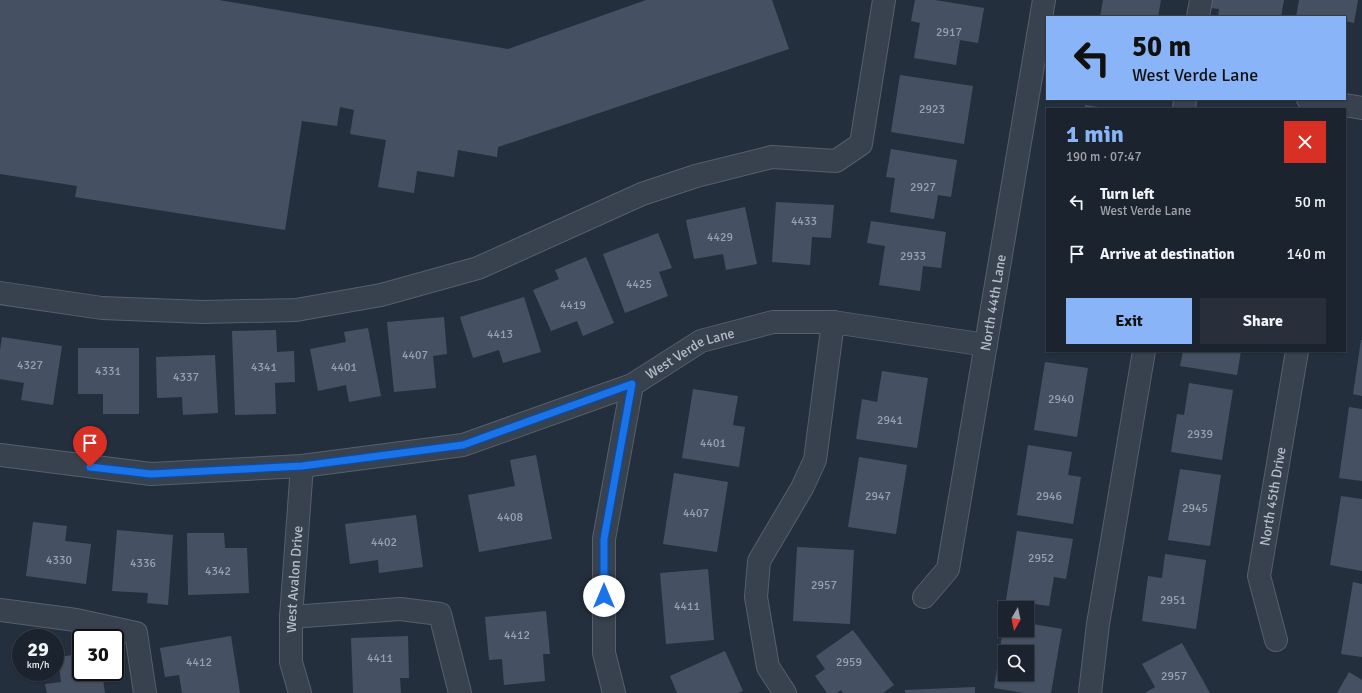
<!DOCTYPE html>
<html lang="en">
<head>
<meta charset="utf-8">
<style>
	body { margin:0; font-family:Signika,sans-serif; background:#282f3a; color:#f1f3f6; height:100vh; display:flex; flex-direction:column; font-size:15px; white-space:nowrap }
	* { box-sizing:border-box; margin:0 }
	p { font-size:13px; color:#a0a4aa }
	.icon { flex:none; width:22px; height:22px; fill:none; stroke:currentColor; stroke-width:2; stroke-linecap:round; stroke-linejoin:round }
	.map { position:relative; flex:1; overflow:hidden }
	.side { position:absolute; left:1046px; top:108px; width:300px; height:244px; display:flex; flex-direction:column; background:#1b232e; border-radius:0px; box-shadow:0 1px 3px #0004,0 0 0 1px #39404a }
	.side>* { flex:none }
	.banner { position:absolute; left:1046px; top:16px; width:300px; height:84px; border-radius:0px; box-shadow:0 1px 3px #0004,0 0 0 1px #39404a; background:#8ab4f8; color:#111; overflow:hidden }
	.needle { width:26px; rotate:189deg }
	.controls { position:absolute; left:998px; top:601px; display:grid; gap:8px }
	.controls a { display:grid; place-items:center; width:36px; height:36px; border-radius:0px; background:#1b232e; box-shadow:0 1px 3px #0004,0 0 0 1px #39404a; font-size:20px }
	.speed { position:absolute; left:12px; top:629px; display:flex; gap:8px; font-size:20px; font-weight:700; text-align:center }
	.speed>* { display:grid; place-content:center; width:52px; height:52px; border-radius:50%; background:#1b232e; box-shadow:0 1px 3px #0004,0 0 0 1px #39404a; line-height:1 }
	.speed small { font-size:10px; font-weight:400 }
	.speed .limit { border:2px solid #111; border-radius:6px; background:#fff; color:#111 }
	.pin { position:absolute; display:grid; place-items:center; width:34px; height:34px; color:#fff; margin:-41px -17px; border-radius:50% 50% 50% 0; rotate:-45deg; box-shadow:0 0 4px #0007 }
	.pin .icon { rotate:45deg }
	.me { position:absolute; width:44px; margin:-22px; rotate:0deg; stroke-linejoin:round; filter:drop-shadow(0 0 3px #0008) }
	.turn { display:flex; align-items:center; gap:14px; height:84px; padding:0 20px; font-size:18px }
	.turn .icon { width:52px; height:52px; stroke-width:2.5 }
	.turn b { display:block; font-size:28px; line-height:34px }
	.round { display:grid; place-items:center; flex:none; width:42px; height:42px; border-radius:0px; background:#282f3a }
	.summary { display:flex; align-items:center; justify-content:space-between; height:68px; padding:0 20px }
	h1 { font-size:24px; font-weight:700; line-height:30px; color:#8ab4f8 }
	.cta { display:flex; gap:8px; margin-top:auto; padding:8px 20px }
	.cta a { flex:1; height:46px; border-radius:0px; background:#8ab4f8; color:#111; font-size:16px; font-weight:700; line-height:46px; text-align:center }
	.cta a+a { background:#282f3a; color:#f1f3f6 }
	ul { padding:0; list-style:none }
	li { display:flex; align-items:center; gap:12px; height:52px; padding:0 20px }
	li div { flex:1 }
	li b { display:block; font-size:15px }
	li em { font-style:normal }
	.map>svg:first-child { display:block }
	.building { fill:#455162; fill-rule:evenodd }
	.lines { fill:none; stroke-linecap:round; stroke-linejoin:round }
	.minor-casing { stroke:#565f6c; stroke-width:24 }
	.minor { stroke:#38414e; stroke-width:22 }
	.route-casing { stroke:#114b97; stroke-width:10 }
	.route { stroke:#1a73e8; stroke-width:7 }
	.labels { text-anchor:middle; stroke-width:3; stroke-linejoin:round; paint-order:stroke }
	.number-label { font-size:12px; fill:#98a1af }
	.street-label { font-size:14px; fill:#b4bcc9; stroke:#1d2633 }
</style>
</head>
<body>
<div class="map">
<svg width="1362" height="693" viewBox="0 0 1362 693">
	<rect width="100%" height="100%" fill="#242f3e"/>
	<!-- building -->
	<path class="building" d="M0,0h219l289,49 138,-49h126l17,49 -291,98 -1,10 -39,-7 -4,27 -37,-6 -3,22 -36,-6 8,-47 -36,-6 4,-24 -14,-3 -3,19 -35,-5 -17,109 -210,-33 2,-11 -77,-12z
		M915,0h20l49,8 -6,35 -18,-3 -4,25 -42,-7 6,-35 -9,-2z
		M1103,0h58l-3,17h-58z
		M1212,0h72l-3,17h-63l1,-8 -8,-1z
		M1299,0h59l-4,23 -9,-2v-4h-49z
		M900,75l73,11 -9,58 -73,-12z
		M1085,105l20,3v1h-20z
		M891,149l66,11 -6,37 -13,-2 -4,24 -44,-7 5,-34 -9,-1z
		M776,202l58,3 -3,33 -19,-1 -2,28 -38,-3z
		M745,207l12,57 -31,6 -3,-16 -29,5 -8,-39z
		M871,221l75,11 -5,36 -18,-2 -3,25 -41,-6 6,-39 -18,-3z
		M658,233l14,35 -13,4 9,24 -43,17 -22,-59z
		M586,257l28,66 -31,13 -6,-15 -26,10 -18,-41 26,-11 -4,-9z
		M524,297l17,55 -38,11 -4,-13 -26,8 -13,-41z
		M444,317l3,37 -14,2 3,32 -42,4 -7,-70z
		M368,328l13,68 -32,6 -3,-17 -28,6 -8,-42 36,-7 -2,-10z
		M276,330l1,22 17,-1 1,31 -20,1 1,31 -41,1 -3,-84z
		M2,337l60,9 -9,59 -32,-5 3,-17 -24,-4v-29z
		M1361,340h1v56l-9,-2z
		M78,348h61v66h-36v-20h-25z
		M1183,351h58l-4,24 -57,-9z
		M215,355l3,58 -35,2 -1,-18 -25,1 -1,-41z
		M1045,362l43,6 -11,69 -43,-7z
		M882,371l46,7 -11,70 -61,-9 6,-40 15,3z
		M1189,383l44,7 -11,70 -51,-8 6,-38 7,1z
		M693,389l45,7 -5,29 12,2 -6,40 -57,-9z
		M1349,407l13,2v72l-23,-3z
		M1028,445l44,7 -4,23 13,2 -8,47 -56,-9z
		M536,455l16,84 -73,13 -11,-57 47,-9 -5,-26z
		M859,457l48,8 -11,69 -48,-7z
		M1180,469l41,6 -11,71 -42,-6z
		M674,473l54,9 -11,70 -54,-8z
		M1341,496l21,3v72l-32,-6z
		M416,515l7,52 -44,6 -1,-13 -28,4 -5,-40z
		M33,522l34,4 -2,15 26,3 -5,40 -60,-8z
		M117,530l56,5 -5,70 -21,-2 1,-10 -36,-2z
		M1017,531l56,8 -7,40 -12,-2 -5,29 -43,-6z
		M187,533h37l1,15h22l2,45 -61,2z
		M797,547l57,3 -4,74 -57,-3z
		M1165,554l41,6 -10,69 -54,-8 6,-45 14,2z
		M708,569l6,71 -48,4 -6,-71z
		M1353,582l9,2v73l-21,-3z
		M546,611l4,43h-7l2,27 -41,4 -2,-26 -13,1 -4,-43z
		M1004,622l1,8h22v-7l35,6 -11,64h-27l-30,-5zM1005,652h22v22h-22z
		M853,630l41,55 -11,8h-40l-2,-3 -4,3h-10l-12,-17 10,-7 -9,-13z
		M231,636l9,57h-58l-3,-18 -14,2 -5,-29z
		M408,636l1,42h-9l1,15h-48l-2,-55z
		M1182,643l28,50h-65l10,-6 -13,-23z
		M725,651l18,40 -5,2h-61l-7,-17z
		M81,654v18h21l3,21h-58l-2,-9 16,-2 -3,-25z
		M1349,672l13,8v13h-25z
		M975,687v6h-70v-3z"/>
	<g class="lines">
		<defs>
			<g id="minor">
				<path d="M1198,17l3,-17"/>
				<path d="M1308,99l54,9"/>
				<path d="M1184,109l1,-10"/>
				<path d="M0,293l102,15 101,4 93,-2 85,-15 97,-27 164,-74 54,-18 76,-19 64,4 25,-17 23,-144"/>
				<path id="s1" d="M0,455l151,19 151,-8 161,-21 169,-60 69,-44 72,-19h60l153,23"/>
				<path id="s2" d="M924,597l24,-28 96,-569"/>
				<path d="M0,610l76,10 60,13 9,60"/>
				<path d="M291,617l109,-8 40,5 20,79"/>
				<path id="s3" d="M1276,640l-17,-64 38,-225"/>
				<path id="s4" d="M300,693l-9,-31v-45l11,-151"/>
				<path d="M614,693l-10,-40v-114l28,-154"/>
				<path d="M785,693l-17,-26 -12,-70 3,-36 43,-73 13,-28 18,-138"/>
				<path d="M1090,693l8,-69 46,-273"/>
			</g>
		</defs>
		<!-- minor casing -->
		<use href="#minor" class="minor-casing"/>
		<!-- minor -->
		<use href="#minor" class="minor"/>
	</g>
	<g class="lines">
		<defs>
			<path id="route" d="M90,467l61,7 75,-4 76,-4 161,-21 169,-61 -28,155v57"/>
		</defs>
		<!-- route casing -->
		<use href="#route" class="route-casing"/>
		<!-- route -->
		<use href="#route" class="route"/>
	</g>
	<g class="labels">
		<!-- number labels -->
		<g class="number-label">
			<text x="949" y="36">2917</text>
			<text x="932" y="113">2923</text>
			<text x="923" y="191">2927</text>
			<text x="804" y="225">4433</text>
			<text x="720" y="241">4429</text>
			<text x="913" y="260">2933</text>
			<text x="639" y="288">4425</text>
			<text x="573" y="309">4419</text>
			<text x="500" y="338">4413</text>
			<text x="415" y="359">4407</text>
			<text x="30" y="369">4327</text>
			<text x="264" y="371">4341</text>
			<text x="344" y="371">4401</text>
			<text x="108" y="375">4331</text>
			<text x="186" y="381">4337</text>
			<text x="1061" y="403">2940</text>
			<text x="890" y="424">2941</text>
			<text x="1200" y="438">2939</text>
			<text x="713" y="447">4401</text>
			<text x="878" y="500">2947</text>
			<text x="1049" y="500">2946</text>
			<text x="1195" y="512">2945</text>
			<text x="696" y="517">4407</text>
			<text x="510" y="521">4408</text>
			<text x="384" y="546">4402</text>
			<text x="1041" y="562">2952</text>
			<text x="59" y="564">4330</text>
			<text x="143" y="567">4336</text>
			<text x="218" y="575">4342</text>
			<text x="824" y="589">2957</text>
			<text x="1173" y="604">2951</text>
			<text x="687" y="610">4411</text>
			<text x="517" y="639">4412</text>
			<text x="380" y="662">4411</text>
			<text x="199" y="666">4412</text>
			<text x="849" y="666">2959</text>
			<text x="1174" y="680">2957</text>
		</g>
		<!-- street labels -->
		<g class="street-label">
			<text dy="5" stroke="none"><textPath href="#s2" startOffset="307">North 44th Lane</textPath></text>
			<text dy="5" stroke="none"><textPath href="#s1" startOffset="712">West Verde Lane</textPath></text>
			<text dy="5" stroke="none"><textPath href="#s3" startOffset="147">North 45th Drive</textPath></text>
			<text dy="5" stroke="none"><textPath href="#s4" startOffset="115">West Avalon Drive</textPath></text>
		</g>
	</g>
</svg>
<div class="controls">
<a><svg class="needle" viewBox="-14 -14 28 28"><path d="M0-13l5 13h-10z" fill="#e53935"/><path d="M0 13l5-13h-10z" fill="#a0a4aa"/></svg></a>
<a><svg class="icon" aria-label="search" viewBox="0 0 24 24"><circle cx="10" cy="10" r="6"/><path d="M15 15l6 6"/></svg></a>
</div>
<div class="speed"><div>29<small>km/h</small></div><div class="limit">30</div></div>
<div class="pin" style="left:90px;top:467px;background:#d93025"><svg class="icon" aria-label="arrive" viewBox="0 0 24 24"><path d="M6 21V4h12l-3 4 3 4H6"/></svg></div>
<svg class="me" style="left:604px;top:596px" viewBox="-20 -20 40 40"><circle r="19" fill="#fff"/><path d="M0-13L10 11 0 6-10 11z" fill="#1a73e8"/></svg>
<div class="banner">
<div class="turn"><svg class="icon" aria-label="left" viewBox="0 0 24 24"><path d="M17 20v-9H6M10 6l-5 5 5 5"/></svg><div><b>50 m</b>West Verde Lane</div></div>
</div>
<section class="side">
<div class="summary"><div><h1>1 min</h1><p>190 m · 07:47</p></div><a class="round" style="background:#d93025;color:#fff"><svg class="icon" aria-label="close" viewBox="0 0 24 24"><path d="M6 6l12 12M18 6L6 18"/></svg></a></div>
<ul>
<li><svg class="icon" aria-label="left" viewBox="0 0 24 24"><path d="M17 20v-9H6M10 6l-5 5 5 5"/></svg><div><b>Turn left</b><p>West Verde Lane</p></div><em>50 m</em></li>
<li><svg class="icon" aria-label="arrive" viewBox="0 0 24 24"><path d="M6 21V4h12l-3 4 3 4H6"/></svg><div><b>Arrive at destination</b></div><em>140 m</em></li>
</ul>
<div class="cta"><a>Exit</a><a>Share</a></div>
</section>
</div>
</body>
</html>
